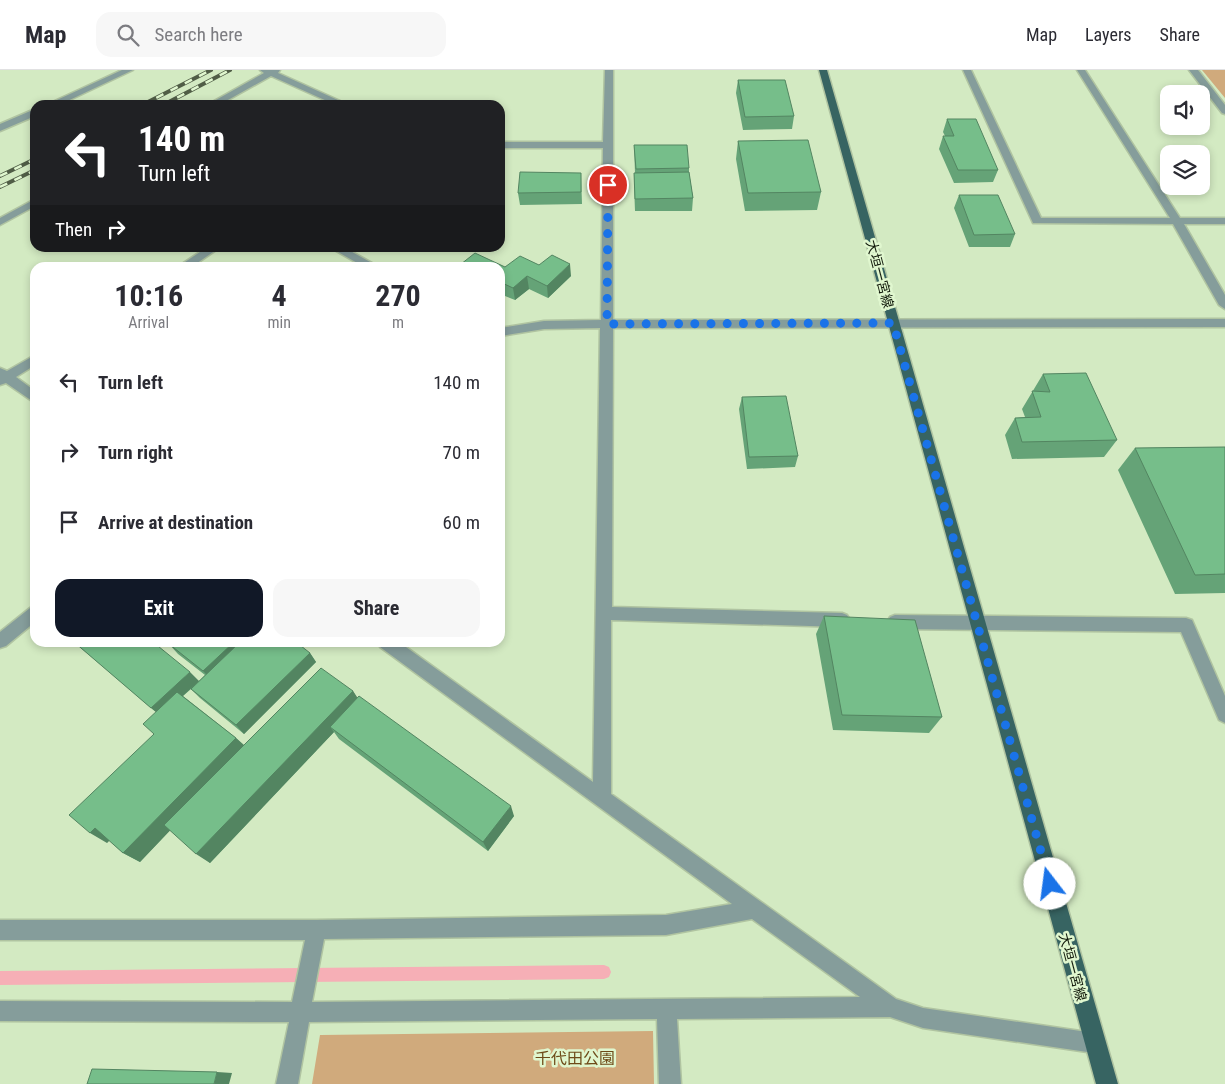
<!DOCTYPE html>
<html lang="en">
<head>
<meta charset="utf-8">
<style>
	body { margin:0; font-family:"Roboto Condensed","Noto Sans JP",sans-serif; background:#f7f7f7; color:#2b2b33; height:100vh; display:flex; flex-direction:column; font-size:19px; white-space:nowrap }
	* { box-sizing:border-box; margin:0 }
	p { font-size:16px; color:#7c7c81 }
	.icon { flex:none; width:28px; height:28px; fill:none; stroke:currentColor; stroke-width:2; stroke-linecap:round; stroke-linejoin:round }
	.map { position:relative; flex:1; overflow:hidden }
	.details { position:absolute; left:30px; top:192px; width:475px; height:385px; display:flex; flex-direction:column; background:#fff; border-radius:15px; box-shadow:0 2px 8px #0003 }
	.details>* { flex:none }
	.top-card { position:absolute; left:30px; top:30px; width:475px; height:152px; border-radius:15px; box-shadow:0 2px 8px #0003; background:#202124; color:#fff; overflow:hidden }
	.fabs { position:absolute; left:1160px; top:15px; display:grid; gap:10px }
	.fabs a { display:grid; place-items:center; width:50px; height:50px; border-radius:10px; background:#fff; box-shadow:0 2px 8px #0003; font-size:25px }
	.pin { position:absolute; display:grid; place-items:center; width:42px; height:42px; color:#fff; margin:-21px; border:2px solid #fff; border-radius:50%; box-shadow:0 1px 5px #0007 }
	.me { position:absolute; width:55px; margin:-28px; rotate:345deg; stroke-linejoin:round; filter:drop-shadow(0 0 4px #0008) }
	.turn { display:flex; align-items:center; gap:18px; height:105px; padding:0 25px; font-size:22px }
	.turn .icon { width:65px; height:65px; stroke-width:2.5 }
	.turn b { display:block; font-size:35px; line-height:42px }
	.then { display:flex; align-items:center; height:48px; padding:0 25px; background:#0003; gap:10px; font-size:19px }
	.eta { display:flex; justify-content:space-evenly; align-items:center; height:85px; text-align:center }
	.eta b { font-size:30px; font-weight:700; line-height:35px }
	.cta { display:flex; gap:10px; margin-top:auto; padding:10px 25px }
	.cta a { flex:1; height:58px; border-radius:15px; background:#111827; color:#fff; font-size:20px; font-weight:700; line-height:58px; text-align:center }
	.cta a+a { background:#f7f7f7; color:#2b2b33 }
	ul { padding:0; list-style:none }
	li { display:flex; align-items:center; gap:15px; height:70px; padding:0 25px }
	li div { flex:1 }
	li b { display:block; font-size:19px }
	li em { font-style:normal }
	header { display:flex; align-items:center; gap:30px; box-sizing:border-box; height:70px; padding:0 25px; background:#fff; border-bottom:1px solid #e1e1e2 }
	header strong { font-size:24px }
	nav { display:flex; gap:28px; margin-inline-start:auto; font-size:18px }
	.search { width:350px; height:45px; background:#f7f7f7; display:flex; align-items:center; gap:12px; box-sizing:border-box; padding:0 18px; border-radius:15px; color:#7c7c81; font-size:19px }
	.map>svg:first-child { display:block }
	.green { fill:#d0aa7c }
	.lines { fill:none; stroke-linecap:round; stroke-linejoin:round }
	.stream { fill:#f6afb6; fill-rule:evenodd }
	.minor-casing { stroke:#b0c4a1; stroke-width:3 }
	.major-casing { stroke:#b0c4a1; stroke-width:3 }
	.minor { fill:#859d9b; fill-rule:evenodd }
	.major { fill:#376462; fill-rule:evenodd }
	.rail-casing { stroke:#505d46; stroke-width:4 }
	.rail { stroke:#e0f7cf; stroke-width:2.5; stroke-dasharray:8; stroke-linecap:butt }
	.wall { fill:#65a377 }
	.shaded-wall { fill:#538561 }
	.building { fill:#76be8a; stroke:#538561 }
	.route { stroke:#1a73e8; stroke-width:9; stroke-dasharray:0 16.2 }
	.labels { text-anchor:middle; stroke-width:5; stroke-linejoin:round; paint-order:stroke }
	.street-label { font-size:14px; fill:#11190b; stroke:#e0f7cf }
	.near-park-label { font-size:16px; fill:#6e4b18; stroke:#e0f7cf }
</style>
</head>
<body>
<header>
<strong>Map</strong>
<div class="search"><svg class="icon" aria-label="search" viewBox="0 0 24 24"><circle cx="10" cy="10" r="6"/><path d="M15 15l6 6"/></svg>Search here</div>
<nav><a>Map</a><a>Layers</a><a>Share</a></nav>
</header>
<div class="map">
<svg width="1225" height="1014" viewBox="0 0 1225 1014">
	<rect width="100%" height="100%" fill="#d3eac2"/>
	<!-- green -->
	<path class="green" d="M1202,0h23v28z
		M653,961l1,53h-342l8,-49z"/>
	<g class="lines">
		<!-- stream -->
		<path class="stream" d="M604,895l5,2 2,5 -2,5 -5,2 -604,6v-14z"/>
		<defs>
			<path id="minor" d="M122,0h11l-74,35h-13z
				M260,0h20l-2,3 71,32h-13l-65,-29 -52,29h-12l57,-32z
				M605,0h8v250l612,-1v8l-612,1 -1,279 230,6 5,2 3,5 -3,5 -5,2 -231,-7v174l285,205 27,9 171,25 7,3 3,7 -3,7 -7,3 -171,-25 -33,-11 -213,2 4,65h-22l-2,-65 -348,3 -11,62h-22l13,-62 -289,-1v-20l292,1 13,-62h-305v-20h316l350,-5 66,-11 -352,-257 -2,-5h21l194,140 7,-454 -56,1 -44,7v-8l44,-7 57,-1 2,-172h-103v-6h103zM752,849l108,78 -548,5 12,-63 342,-4z
				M963,0h8l70,148h129l-93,-148h8l95,148h45v6h-41l41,71v14l-6,-4 -46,-81 -140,-1z
				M1189,0h9l27,35v9l-3,-1z
				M35,39v7l-35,15v-7z
				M35,129v7l-35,19v-7z
				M206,178h13l-29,20h-14z
				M331,178h14l36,20h-15z
				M35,285v10l-19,12 19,14v12l-29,-20 -6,2v-17l7,3z
				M35,536v16l-29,24 -6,2v-16l30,-24z
				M895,545l291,3 6,2 33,76v27l-6,-3 -38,-88 -286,-3 -5,-2 -3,-5 3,-5z"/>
			<path id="major" d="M819,0h8l291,1014h-22z"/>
		</defs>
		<!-- minor casing -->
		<use href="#minor" class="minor-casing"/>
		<!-- major casing -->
		<use href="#major" class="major-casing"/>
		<!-- minor -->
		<use href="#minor" class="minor"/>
		<!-- major -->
		<use href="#major" class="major"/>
		<defs>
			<path id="rail" d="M142,35l69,-35
				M163,35l67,-35
				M0,106l35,-17
				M0,117l35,-17"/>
		</defs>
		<!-- rail casing -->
		<use href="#rail" class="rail-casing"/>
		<!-- rail -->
		<use href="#rail" class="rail"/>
	</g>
	<!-- wall -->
	<path class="wall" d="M738,10l56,36 -2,13 -49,1 -7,-37z
		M947,49l51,51 -5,12 -39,1 -15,-34 4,-13h2l-2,-4z
		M738,71l83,51 -4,18 -72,1 -9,-52z
		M634,75l55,23v4l4,26 -1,13h-57l-1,-26v-12h1z
		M581,103l1,31 -62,1 -2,-12z
		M959,125l56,39 -5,13h-41l-15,-39z
		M539,195l32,11 -23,22 -19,-9 -14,11 -15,-6v-26z
		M1043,304l74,66 -13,17 -92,2 -7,-24 10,-17 10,-1 -3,-8z
		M742,327l56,59 -3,11 -48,2 -8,-60z
		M1225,377v146l-50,1 -57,-124 17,-22z
		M824,546l118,101 -13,16 -96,-3 -17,-96z
		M74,572l125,39 6,-6 -27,-21 -9,-10 141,9 6,9 -72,72 -44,-36 -9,-9 -8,7 53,42 8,7 109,-54 4,7 157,118 -26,35 -149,-112 -5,-7 -124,131 -40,-33 -30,32 -17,-9 -14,-13 -2,3 47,-109 2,-22z"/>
	<!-- shaded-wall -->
	<path class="shaded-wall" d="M570,194l1,12 -23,22 -1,-12z
		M527,206l2,13 -14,11 -2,-12z
		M234,572h18l-40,38 -9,-9z
		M310,583l6,9 -72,72 -8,-9z
		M190,602l9,9 -38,35 -10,-8z
		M353,621l8,12 -31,24 4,5 -124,131 -14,-9z
		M236,668l12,11 -108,113 -17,-9z
		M511,736l3,10 -26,35 -5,-9z
		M95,758l18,9 -6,6 -17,-10z
		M217,1002l15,1 -3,11h-15z"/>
	<!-- building -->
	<path class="building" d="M738,10h47l9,36 -49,1z
		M947,49h29l22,51h-40l-15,-34h11z
		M808,70l13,52 -73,1 -10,-52z
		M634,75h53l2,23 -53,1z
		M520,102l61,1v19l-63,1z
		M689,102l4,26 -58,1 -1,-26z
		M959,125h39l17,39 -41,1z
		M475,183l30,14 15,-11 19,9 13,-10 18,9 -23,22 -20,-10 -14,12 -13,-6v-14h-44z
		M1086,303l31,67 -95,2 -7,-24 26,-1 -9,-26 18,1 -7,-18z
		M786,326l12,60 -49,1 -7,-60z
		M1225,377v127l-30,1 -60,-127z
		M824,546l91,4 27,97 -100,-2z
		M74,572h79l37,30 -39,36z
		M171,572h63l-31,29 -34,-27z
		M240,572h56l14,11 -74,72 -45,-36z
		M321,598l32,23 -157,163 -32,-29z
		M177,622l59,46 -113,115 -28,-25 -5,5 -21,-18 85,-81 -11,-10z
		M359,626l152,110 -28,36 -153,-115z
		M92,999l125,3 -3,12h-127z"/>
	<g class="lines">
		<!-- route -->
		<path class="route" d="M608,115l-1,139 286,-1 157,561"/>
	</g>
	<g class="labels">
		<!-- street labels -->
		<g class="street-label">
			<text transform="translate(880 204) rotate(75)" y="5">大垣一宮線</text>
			<text transform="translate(1073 897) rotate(75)" y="5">大垣一宮線</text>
		</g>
		<!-- near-park labels -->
		<g class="near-park-label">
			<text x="575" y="994">千代田公園</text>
		</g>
	</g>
</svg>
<div class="fabs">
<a><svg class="icon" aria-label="sound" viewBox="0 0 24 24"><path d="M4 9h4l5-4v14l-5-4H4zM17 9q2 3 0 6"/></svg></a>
<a><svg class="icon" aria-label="layers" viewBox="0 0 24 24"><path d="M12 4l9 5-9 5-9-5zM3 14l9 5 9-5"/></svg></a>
</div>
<div class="pin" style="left:608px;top:115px;background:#d93025"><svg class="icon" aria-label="arrive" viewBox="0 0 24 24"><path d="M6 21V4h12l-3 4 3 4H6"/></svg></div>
<svg class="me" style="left:1050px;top:814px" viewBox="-20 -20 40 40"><circle r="19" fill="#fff"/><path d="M0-13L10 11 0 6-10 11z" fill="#1a73e8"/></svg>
<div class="top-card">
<div class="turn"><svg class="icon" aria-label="left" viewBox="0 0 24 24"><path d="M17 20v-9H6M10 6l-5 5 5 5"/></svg><div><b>140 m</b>Turn left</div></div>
<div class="then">Then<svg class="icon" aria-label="right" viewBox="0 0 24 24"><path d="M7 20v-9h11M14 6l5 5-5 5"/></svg></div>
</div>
<section class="details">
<div class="eta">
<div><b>10:16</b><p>Arrival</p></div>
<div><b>4</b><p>min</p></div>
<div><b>270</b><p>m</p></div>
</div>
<ul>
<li><svg class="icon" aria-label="left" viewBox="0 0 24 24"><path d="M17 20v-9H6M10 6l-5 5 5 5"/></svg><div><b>Turn left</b></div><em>140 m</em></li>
<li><svg class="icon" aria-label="right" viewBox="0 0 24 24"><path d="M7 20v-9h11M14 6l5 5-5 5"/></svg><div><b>Turn right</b></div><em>70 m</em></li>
<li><svg class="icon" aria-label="arrive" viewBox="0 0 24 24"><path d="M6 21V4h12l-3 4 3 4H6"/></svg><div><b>Arrive at destination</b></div><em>60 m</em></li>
</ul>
<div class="cta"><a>Exit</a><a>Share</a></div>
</section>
</div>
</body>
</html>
